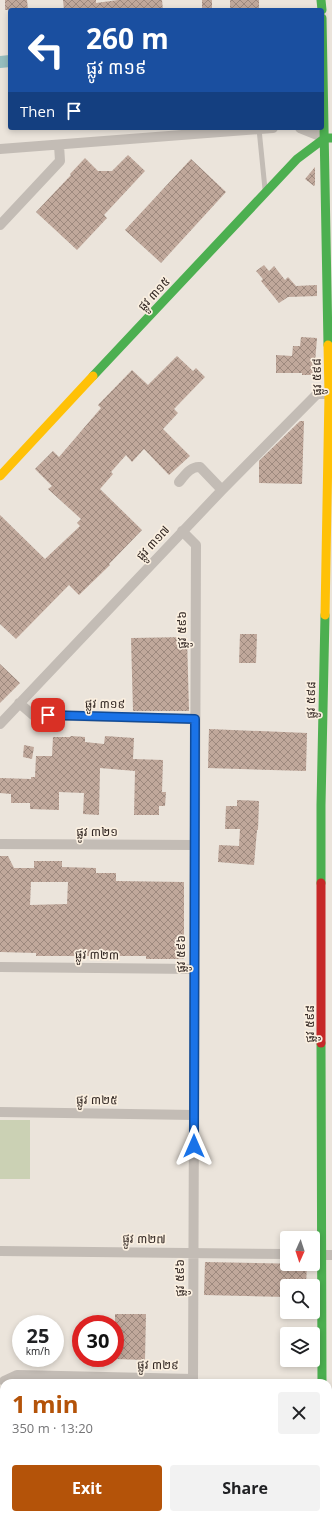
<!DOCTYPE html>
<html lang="en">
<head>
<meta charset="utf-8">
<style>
	body { margin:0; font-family:"Open Sans","Noto Sans Khmer",sans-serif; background:#f2f2f2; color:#202124; height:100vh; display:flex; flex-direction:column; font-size:15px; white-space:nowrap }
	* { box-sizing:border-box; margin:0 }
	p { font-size:13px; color:#757577 }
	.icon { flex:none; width:22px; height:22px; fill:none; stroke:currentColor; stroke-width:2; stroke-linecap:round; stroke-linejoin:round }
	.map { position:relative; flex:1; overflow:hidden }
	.panel { position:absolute; left:0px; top:1379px; width:332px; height:140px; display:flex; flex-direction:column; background:#fff; border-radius:12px 12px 0 0; box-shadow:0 2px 6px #0003 }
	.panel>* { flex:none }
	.banner { position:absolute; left:8px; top:8px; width:316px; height:122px; border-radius:4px; box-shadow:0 2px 6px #0003; background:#1a4fa0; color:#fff; overflow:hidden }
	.needle { width:26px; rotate:183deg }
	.buttons { position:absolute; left:280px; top:1231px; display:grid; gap:8px }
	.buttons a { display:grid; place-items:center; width:40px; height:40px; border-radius:4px; background:#fff; box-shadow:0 2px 6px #0003; font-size:20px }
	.speed { position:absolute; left:12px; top:1315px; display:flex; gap:8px; font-size:20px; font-weight:700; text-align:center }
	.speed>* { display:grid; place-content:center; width:52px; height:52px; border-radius:50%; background:#fff; box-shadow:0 2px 6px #0003; line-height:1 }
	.speed small { font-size:10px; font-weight:400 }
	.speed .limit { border:6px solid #d22; background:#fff; color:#111 }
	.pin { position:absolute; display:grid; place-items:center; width:34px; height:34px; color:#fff; margin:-17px; border-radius:8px; box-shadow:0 2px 6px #0006 }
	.me { position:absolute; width:44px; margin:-22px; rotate:0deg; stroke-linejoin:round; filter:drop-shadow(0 0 3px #0008) }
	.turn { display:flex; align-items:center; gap:14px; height:84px; padding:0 12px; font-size:18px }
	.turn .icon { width:52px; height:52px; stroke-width:2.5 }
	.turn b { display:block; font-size:28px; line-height:34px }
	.then { display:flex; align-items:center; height:38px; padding:0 12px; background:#0003; gap:8px; font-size:15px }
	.round { display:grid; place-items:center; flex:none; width:42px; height:42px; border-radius:4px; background:#f2f2f2 }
	.overview { display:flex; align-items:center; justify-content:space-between; height:68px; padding:0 12px }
	h1 { font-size:24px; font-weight:700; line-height:30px; color:#b45309 }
	.cta { display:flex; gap:8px; margin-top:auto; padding:8px 12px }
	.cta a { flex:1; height:46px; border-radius:4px; background:#b45309; color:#fff; font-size:16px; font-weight:700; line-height:46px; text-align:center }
	.cta a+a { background:#f2f2f2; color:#202124 }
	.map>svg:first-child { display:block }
	.pitch { fill:#cbd1b4 }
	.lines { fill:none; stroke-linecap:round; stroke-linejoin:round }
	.canal { stroke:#96bdbe; stroke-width:12 }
	.building { fill:url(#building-cross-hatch); fill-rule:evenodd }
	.lane { stroke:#c3bcb5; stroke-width:5 }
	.street { stroke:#c3bcb5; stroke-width:10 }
	.fast { stroke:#4caf50; stroke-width:9 }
	.slow { stroke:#ffc107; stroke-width:9 }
	.jam { stroke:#c62828; stroke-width:9 }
	.route-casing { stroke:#114b97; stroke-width:10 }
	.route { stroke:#1a73e8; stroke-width:7 }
	.labels { text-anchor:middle; stroke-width:3.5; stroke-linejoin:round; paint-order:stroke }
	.street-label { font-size:12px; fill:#342924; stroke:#faefe0 }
</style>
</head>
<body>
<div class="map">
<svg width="332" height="1519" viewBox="0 0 332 1519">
	<defs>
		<pattern id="building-cross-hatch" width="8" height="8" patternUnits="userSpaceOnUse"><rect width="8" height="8" fill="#c0a89b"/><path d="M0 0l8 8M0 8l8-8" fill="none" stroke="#9d897e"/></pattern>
	</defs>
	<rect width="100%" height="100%" fill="#ebe4db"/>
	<!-- pitch -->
	<path class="pitch" d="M0,1120h30v59h-30z"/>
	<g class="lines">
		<!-- canal -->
		<path class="canal" d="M0,62l10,-1"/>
	</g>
	<!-- building -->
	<path class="building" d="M5,0h22l1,10h-23z
		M63,0h33v3l22,-3h44l1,10h-99z
		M202,0h10v10h-10z
		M230,0h29v10h-29z
		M128,155l17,16 -41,44 3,3 -30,32 -41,-38 35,-37 -1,-1 15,-16 13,13h14z
		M191,159l35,33 -65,71 -36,-33z
		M315,167v18l-1,1 -9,-7z
		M264,265l5,6 5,-5 11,14 3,-3 8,9 21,-1v11l-29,1 -9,6 -18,-22 2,-2 -7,-8z
		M301,337l16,1 -3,37h-12v-2h-26v-18l16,1 1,-10h7z
		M177,356l16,15 3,-3 9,9 -31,32 4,4 -15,16 27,27 -21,19 -25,-26 -12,13 -6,-7 -15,17 2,2 -13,15 42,41 -33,34 1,1 -31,30 -10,-10 -53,54 -16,-15v-109l45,44 35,-33 -3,-3 4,-4 -33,-30 4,-3 -17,-17 18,-18 6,6 42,-49 -3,-3 34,-35 16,15z
		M300,421h4l-2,63 -43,-1v-22z
		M240,634h17l-1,29h-17z
		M187,637l2,74h-56l-2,-73z
		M0,664l20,19 -20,20z
		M209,729l98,4 -1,38 -98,-3z
		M71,736l14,1v5l19,2 1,-8 29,2 -1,21 30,1 -1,32h4l-1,14h-6v9h-25l1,-44 -35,-3 -1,47 -16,-1 1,-21 -25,-1v18l-29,-1v-6h-19v-9l-11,-1v-15l31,1v-2h4l1,-21h16l1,-19h17z
		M24,745l10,2 -2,12 -9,-2z
		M237,800l22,1 -1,29h-1l-3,35 -36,-3 1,-17 20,1 1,-17h-15l1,-23h11z
		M0,856h8l6,12h20v-7h28v6l34,1v5h20v8l68,1v77h-38v-3h-110v-3l-36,-1zM31,882h37l-1,22 -37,1z
		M205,1262l102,2 -1,22h-19v11l-83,-2z
		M115,1314h31l-1,46 -30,-1z"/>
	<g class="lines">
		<!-- lane -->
		<path class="lane" d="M259,129l6,60"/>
		<!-- street -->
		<path class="street" d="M300,128l25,10
			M0,149l273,-21
			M0,225l60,-64 -1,-16
			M179,482c6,-7 12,-16 21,-15l22,23
			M182,531l14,14 -3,838
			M19,703l14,12 162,4
			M0,724l222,-234 95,-96h15
			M0,844l195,1
			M0,967l194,2
			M0,1112l194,3
			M0,1251l287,3
			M313,1255h19
			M4,1381l13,-6 176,4
			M78,1515l2,4
			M192,1519v-4"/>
		<!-- fast -->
		<path class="fast" d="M321,0l1,10
			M322,18l6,327
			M93,376l204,-217 28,-21h7
			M321,883v-78l4,-190
			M321,1043l1,340
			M322,1515v4"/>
		<!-- slow -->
		<path class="slow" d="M0,476l93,-100
			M325,615l4,-221 -1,-49"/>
		<!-- jam -->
		<path class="jam" d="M321,883v160"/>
	</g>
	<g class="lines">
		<defs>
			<path id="route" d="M48,715l147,4 -1,427"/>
		</defs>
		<!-- route casing -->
		<use href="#route" class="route-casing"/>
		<!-- route -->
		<use href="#route" class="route"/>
	</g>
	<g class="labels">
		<!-- street labels -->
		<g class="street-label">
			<text transform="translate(154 294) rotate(-47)" y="4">ផ្លូវ ៣១៥</text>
			<text transform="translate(317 377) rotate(-91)" y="4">ផ្លូវ ៥៩៨</text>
			<text transform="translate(153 543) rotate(-47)" y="4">ផ្លូវ ៣១៧</text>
			<text transform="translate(182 630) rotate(-90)" y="4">ផ្លូវ ៥៩៦</text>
			<text transform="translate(311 700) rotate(-89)" y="4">ផ្លូវ ៥៩៨</text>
			<text transform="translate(105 704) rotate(1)" y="4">ផ្លូវ ៣១៩</text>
			<text x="97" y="836">ផ្លូវ ៣២១</text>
			<text transform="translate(181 954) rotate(-90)" y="4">ផ្លូវ ៥៩៦</text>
			<text transform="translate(97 955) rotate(1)" y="4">ផ្លូវ ៣២៣</text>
			<text transform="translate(310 1024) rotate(-90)" y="4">ផ្លូវ ៥៩៨</text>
			<text transform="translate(97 1100) rotate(1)" y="4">ផ្លូវ ៣២៥</text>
			<text transform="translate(144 1239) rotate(1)" y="4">ផ្លូវ ៣២៧</text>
			<text transform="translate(180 1278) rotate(-90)" y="4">ផ្លូវ ៥៩៦</text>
			<text transform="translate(158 1365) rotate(1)" y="4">ផ្លូវ ៣២៩</text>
		</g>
	</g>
</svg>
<div class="buttons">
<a><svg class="needle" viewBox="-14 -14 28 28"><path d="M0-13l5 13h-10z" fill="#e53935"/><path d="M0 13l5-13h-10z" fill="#757577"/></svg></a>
<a><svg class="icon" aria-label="search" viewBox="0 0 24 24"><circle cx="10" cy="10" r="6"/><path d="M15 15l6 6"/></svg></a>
<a><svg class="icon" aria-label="layers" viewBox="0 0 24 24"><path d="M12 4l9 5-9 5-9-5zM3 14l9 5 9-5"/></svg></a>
</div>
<div class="speed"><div>25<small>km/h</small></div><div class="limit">30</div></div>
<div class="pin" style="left:48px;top:715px;background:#d93025"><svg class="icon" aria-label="arrive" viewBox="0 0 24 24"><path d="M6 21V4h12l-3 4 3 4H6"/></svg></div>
<svg class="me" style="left:194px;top:1146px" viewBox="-20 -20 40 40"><path d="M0-17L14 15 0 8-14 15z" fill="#1a73e8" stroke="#fff" stroke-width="4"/></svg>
<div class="banner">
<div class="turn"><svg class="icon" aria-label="left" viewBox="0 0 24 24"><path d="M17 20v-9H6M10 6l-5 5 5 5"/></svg><div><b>260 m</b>ផ្លូវ ៣១៩</div></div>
<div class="then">Then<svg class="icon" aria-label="arrive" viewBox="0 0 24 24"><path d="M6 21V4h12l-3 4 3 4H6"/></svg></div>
</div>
<section class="panel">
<div class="overview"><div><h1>1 min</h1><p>350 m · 13:20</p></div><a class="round"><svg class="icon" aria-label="close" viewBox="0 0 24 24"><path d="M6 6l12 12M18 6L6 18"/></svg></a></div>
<div class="cta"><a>Exit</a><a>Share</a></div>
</section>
</div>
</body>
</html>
